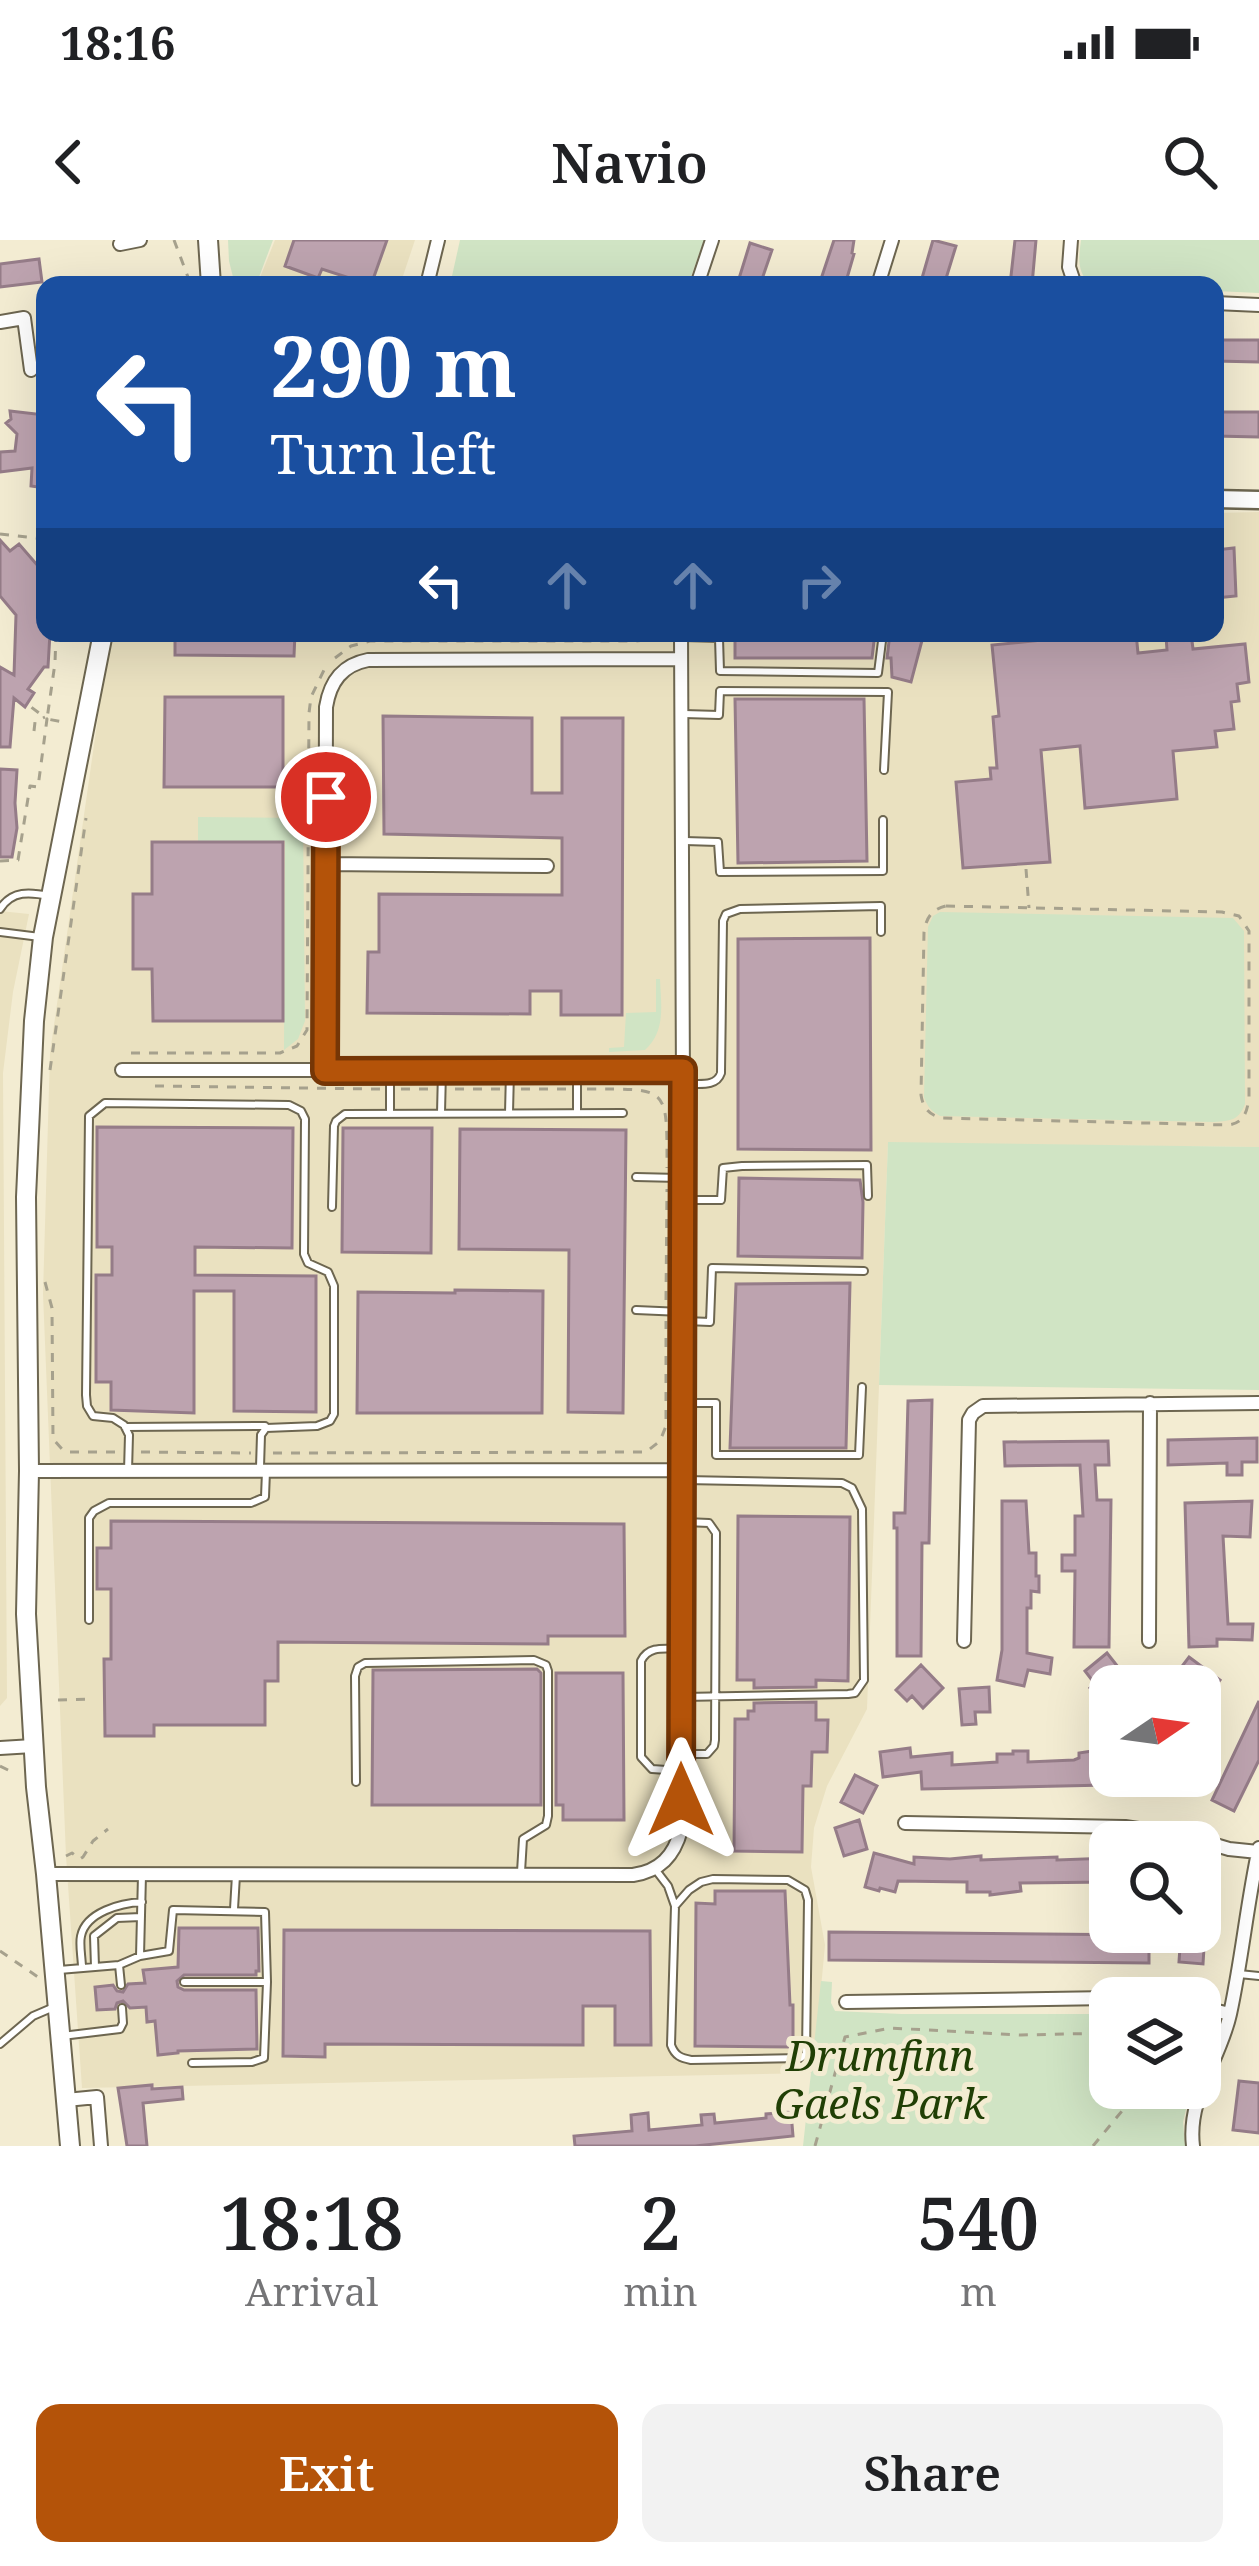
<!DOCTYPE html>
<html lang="en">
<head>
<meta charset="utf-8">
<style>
	body { margin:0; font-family:"Noto Serif",serif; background:#f2f2f2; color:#202124; height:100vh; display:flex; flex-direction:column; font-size:45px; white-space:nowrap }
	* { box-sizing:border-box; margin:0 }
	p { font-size:39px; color:#757577 }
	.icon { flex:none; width:66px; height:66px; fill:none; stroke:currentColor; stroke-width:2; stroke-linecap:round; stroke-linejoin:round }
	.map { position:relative; height:1906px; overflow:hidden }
	.sheet { display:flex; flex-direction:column; background:#fff; flex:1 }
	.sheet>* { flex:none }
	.hud { position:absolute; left:36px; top:36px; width:1188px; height:366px; border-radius:24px; box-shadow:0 12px 48px #0002; background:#1a4fa0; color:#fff; overflow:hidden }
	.needle { width:78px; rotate:77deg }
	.tools { position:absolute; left:1089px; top:1425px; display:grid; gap:24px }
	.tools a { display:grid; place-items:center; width:132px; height:132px; border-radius:24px; background:#fff; box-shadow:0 12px 48px #0002; font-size:60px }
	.pin { position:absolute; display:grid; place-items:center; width:102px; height:102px; color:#fff; margin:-51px; border:6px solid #fff; border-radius:50%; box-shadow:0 3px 12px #0007 }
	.me { position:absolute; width:132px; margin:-66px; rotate:0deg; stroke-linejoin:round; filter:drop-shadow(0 0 9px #0008) }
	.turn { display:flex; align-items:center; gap:42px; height:252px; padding:0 36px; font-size:54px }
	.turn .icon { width:156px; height:156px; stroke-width:2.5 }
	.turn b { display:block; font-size:84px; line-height:102px }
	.lanes { display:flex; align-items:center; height:114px; padding:0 36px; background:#0003; justify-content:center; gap:60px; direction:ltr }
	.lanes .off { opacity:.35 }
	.eta { display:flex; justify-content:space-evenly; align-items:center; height:204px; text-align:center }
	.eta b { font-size:72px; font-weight:600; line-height:84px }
	.cta { display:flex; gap:24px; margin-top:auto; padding:24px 36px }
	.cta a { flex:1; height:138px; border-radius:24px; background:#b45309; color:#fff; font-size:48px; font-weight:600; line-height:138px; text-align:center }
	.cta a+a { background:#f2f2f2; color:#202124 }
	.status { display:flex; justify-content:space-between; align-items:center; height:84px; padding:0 60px; background:#fff; direction:ltr }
	.status svg { height:33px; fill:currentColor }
	header { display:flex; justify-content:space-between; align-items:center; height:156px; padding:0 36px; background:#fff; font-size:54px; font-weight:600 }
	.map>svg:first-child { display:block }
	.built { fill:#eae1c0 }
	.green { fill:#d0e4c4 }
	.building { fill:#bda3af; stroke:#957c88; stroke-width:3 }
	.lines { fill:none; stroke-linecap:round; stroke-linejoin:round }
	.service-casing { stroke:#6d6650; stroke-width:10 }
	.minor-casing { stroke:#6d6650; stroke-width:16 }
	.tertiary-casing { stroke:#6d6650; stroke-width:21 }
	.secondary-casing { stroke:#6d6650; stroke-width:22 }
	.path { stroke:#a6a18d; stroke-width:3; stroke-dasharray:9 9; stroke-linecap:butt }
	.service { stroke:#fff; stroke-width:6 }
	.minor { stroke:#fff; stroke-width:12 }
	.tertiary { stroke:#fff; stroke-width:16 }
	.secondary { stroke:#fff; stroke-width:18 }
	.route-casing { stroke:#753606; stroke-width:30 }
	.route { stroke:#b45309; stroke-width:21 }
	.labels { text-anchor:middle; stroke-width:10; stroke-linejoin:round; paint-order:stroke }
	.park-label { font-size:42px; font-style:italic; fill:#203f05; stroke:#f3ecd2 }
</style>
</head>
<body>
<div class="status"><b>18:16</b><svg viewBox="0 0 49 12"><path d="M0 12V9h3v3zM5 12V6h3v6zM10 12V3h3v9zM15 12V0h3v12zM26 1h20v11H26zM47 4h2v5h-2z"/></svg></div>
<header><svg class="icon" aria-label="back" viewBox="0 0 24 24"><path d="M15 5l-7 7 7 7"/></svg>Navio<svg class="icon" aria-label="search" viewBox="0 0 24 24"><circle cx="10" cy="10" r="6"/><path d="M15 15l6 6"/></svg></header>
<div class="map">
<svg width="1259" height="1906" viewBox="0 0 1259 1906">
	<rect width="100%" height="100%" fill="#f3ecd2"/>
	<!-- built -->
	<path class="built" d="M275,0h140l-15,45h-143z
		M1259,272v635l-371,-4 -21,566 -40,77 -13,42 -3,39 14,78 -12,128 -731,15 -16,-232 -23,-562 7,-241 56,-392 7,-28h1102v-120z
		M0,671l29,3 -16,78 -10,81 4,625 -7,8z"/>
	<!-- green -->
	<path class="green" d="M228,0h45l-17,45h-21l-6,-24z
		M460,0h244l-16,45h-238z
		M1081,0h178v53l-44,-2v-6h-124c-15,-13 -12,-28 -10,-45z
		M198,577l105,1 2,203 -7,18 -14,11 1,-209h-87z
		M940,672l293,6 11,13 1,173c-6,16 -14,17 -31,18l-274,-6c-9,-5 -13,-10 -16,-19l4,-170 5,-11z
		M656,739h4c1,26 6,52 -15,71l-36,2v-4l15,-1 2,-34 30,-1z
		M888,902l371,5v243l-380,-5z
		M821,1741l11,1 -1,21 4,8 67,3h208v74h81l-8,34 2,24h-382z"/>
	<!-- building -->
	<path class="building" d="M294,0h93l-16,45 -49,-16 -4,9 -33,-12z
		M834,0h20l-2,13 2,1 -9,31h-26z
		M933,0l23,6 -12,39h-24z
		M1015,0h21l-4,45h-22z
		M750,3l22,7 -12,35h-23z
		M39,19l3,23 -42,5v-23z
		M1215,100h44v22l-44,-1z
		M10,171l35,4v73l-14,-2 1,-18 -32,4v-20l15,-1 2,-17 -11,-11 5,-4z
		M1215,172h44v25l-44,-1z
		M0,300l10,11 9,-7 26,30v59h5l-2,34h-4l-16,22 6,4 -9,14 -11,-9 -4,49h-10v-80l14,8 2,-60 -16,-19z
		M1234,308l2,48 -21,2v-48z
		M175,393h120l-1,23 -119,-1z
		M735,393h140l-3,25h-137z
		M890,393h34l-13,49 -19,-5 -1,-19h-4z
		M1042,393h94l2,20 29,-3 -1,-14 25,-3 2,16 52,-5 4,38 -12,2 2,17 -8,1 3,27 -19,2 2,16 -44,4 4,48 -92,9 -5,-62 -39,4 9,112 -87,6 -7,-86 35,-3 -1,-11h7l-4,-51 6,-1 -7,-71 51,-5z
		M165,457h118v90h-119z
		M735,459h129l3,162 -129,2z
		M383,476l149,2v75h30v-75h61l-1,297h-61v-24h-31v23l-163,-1 1,-61h11v-58l183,1v-57l-178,-4z
		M0,529l17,1 -2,33 2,25 -5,29h-12z
		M152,602h131v179h-130l-1,-52h-19v-75h19z
		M870,698l1,212 -133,-1v-210z
		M97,887l196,1 -1,120 -97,-1v28l121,1v136l-82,-1v-120h-40v122l-83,-3v-28h-15v-107h16v-28h-15z
		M343,888h89l-1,125 -89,-1z
		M460,889l166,1 -3,283 -55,-1 1,-162 -110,-1z
		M739,938l121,2 3,22 -1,56 -124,-2z
		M850,1043l-4,165h-116l6,-164z
		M455,1050l88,1 -1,122h-185l1,-121 97,1z
		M932,1160l-3,143h-7l-1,113h-24v-128h-3v-15h11l3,-112z
		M1257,1198v24h-15v13h-15v-12l-59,2v-25z
		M1108,1201l1,24h-14l2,35h14l-2,147h-35l1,-76h-13v-16h13v-39h8l-3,-51 -75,1 -1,-24z
		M1002,1261h24l3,52h7v23h3v16l-8,-1v17h-4v45l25,5 -2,16 -22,-4 -4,16 -27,-6 5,-30z
		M1252,1261l-2,36 -27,-1 5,88h25l-1,16 -35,-1v7l-28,1 -4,-144z
		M738,1276l112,1 -2,164 -32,-1v7l-62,1v-8h-17z
		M111,1281l513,3 1,112h-77v8l-270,-2v39h-13v44h-111v11h-49l-1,-77h7v-70h-14v-41h14z
		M1107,1413l26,33h-23v6l-10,8 -10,-12 5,-4 -10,-13z
		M1189,1417l31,23 -20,27v-21h-33z
		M921,1425l22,23 -20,20 -11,-12 -5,5 -11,-11z
		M537,1429l4,4v132h-169l1,-135z
		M556,1433h67l1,147h-61v-15h-7z
		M989,1447l1,25h-15l1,12 -14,1 -3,-36z
		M1259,1461v59l-25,51 -22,-11z
		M816,1462v18h12l-1,32h-15l-1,34h-8l-1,66 -68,-1 1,-132h13v-8h6v-8z
		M910,1508l1,9 41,-4v12l45,-3v-8h16v-3h15v11l46,-2 5,-2v-5l26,-4 1,36 -184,4 -1,-17 -38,5 -3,-25z
		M855,1535l22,11 -14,27 -22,-11z
		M859,1580l8,29 -23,7 -9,-28z
		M874,1613l40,11v-7l36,2 31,-3v4l76,-3v3l53,-2v24l-90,1 1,8 -31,4v-3h-23v-10l-69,-1 -3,11 -15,-4 -1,3 -14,-4z
		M715,1651h70l5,114h3v42l-98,-1 1,-143 19,1z
		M179,1688h79l1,43h-3v4h-72l-7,6 1,6 6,3h72l1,59 -79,2v2l-20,2 -3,-34 -8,1 -1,-15 -16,1 -7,-7 -6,2 -2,6 -18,1 -2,-23 18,-2 4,6 6,1 5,-8 17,-1 -2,-13 35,-3z
		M284,1690l366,1 1,114h-36v-39h-32v39l-258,-1v13l-42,-1z
		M829,1692l320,3v28l-320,-3z
		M1181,1692h24l-2,32 -24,-2z
		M1239,1841l20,2v50l-26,-3z
		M152,1845v4l30,-2 1,12 -40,4 4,43h-20l-9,-58z
		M791,1872l2,24 -98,10h-120l-1,-10 58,-5 -1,-16 17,-2 1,17 53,-5 -1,-10 13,-1 1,9 51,-5v-4z"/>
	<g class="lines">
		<defs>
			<path id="service" d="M684,397l35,1 1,33 158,2 5,-40
				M684,474l35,1 1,-24 168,1 -4,78
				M685,601l33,1 2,30 163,-1v-51
				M0,669c12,-19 30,-17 50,-13
				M0,692l40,5
				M390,831v41
				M577,831v42
				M683,844c15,-1 33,4 38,-11l2,-152 3,-7 14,-5 141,-3v26
				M441,873l1,-42
				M509,873l1,-42
				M636,937l43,1
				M683,960h38l2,-32 19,-2 125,-1 1,31
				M332,967l2,-81 2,-5 9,-7 278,-1
				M636,1070l46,2
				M686,1081l24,1 2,-54 152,3
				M685,1163h31v52h143l3,-68
				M125,1187l140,-1
				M128,1231l1,-36 -5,-10 -11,-7 -20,-2 -6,-10 -1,-11 3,-279 16,-13 184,2 12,6 4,8 -1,135 4,9 20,9 6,14v128l-4,7 -13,5 -51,2 -5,7 -1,32
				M89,1380v-102l5,-7 15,-8h142l14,-6 1,-26
				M681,1409c-16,0 -32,-4 -40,12v96l11,12 29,2
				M683,1457l165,-3 7,-1 9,-13 -2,-171 -10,-21 -10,-5 -157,-3
				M681,1514h26l7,-8 1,-6 1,-207 -7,-10 -24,-1
				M356,1542l-1,-106 3,-9 7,-4 169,-3 12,5 2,6v145l-2,9 -23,14 -2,33
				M655,1629l13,17 7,20 -4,139c4,11 10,13 20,15l110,-2 5,-4 2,-154 -3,-10 -17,-10 -75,-1 -12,3 -12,8 -14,16
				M234,1669l2,-34
				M140,1716l29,-5 4,-41 92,2 2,70h-83
				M119,1725l2,20
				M95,1727l-1,-31 23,-18 24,-1
				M82,1728c0,-10 -3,-23 -1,-32 5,-24 40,-33 61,-34
				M59,1730l60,-5 21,-9 2,-81
				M1239,1734l20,2
				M62,1796l58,-7 3,-6 -1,-15
				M0,1804l33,-28 21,-9
				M192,1823l60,-1 12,-4 3,-76"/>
			<path id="minor" d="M1071,0l-2,27 6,18
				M120,4l20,-4
				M427,45l11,-45
				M697,45l15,-45
				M878,45l14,-45
				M1215,63l44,2
				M0,82l24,-4 7,52
				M325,624l222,2
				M122,830h561
				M325,831l1,-364c4,-25 16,-42 42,-47l312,-1
				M29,1231l652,-1
				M964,1401l5,-221 4,-7 10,-7 276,-3
				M1149,1401l1,-238
				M0,1508l33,-2
				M905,1583l220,4 60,9 44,13 29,3
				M46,1634l587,1c27,-4 41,-19 48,-45l2,-746 -2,-451
				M1120,1758h25
				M846,1762l264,-4
				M1200,1767l30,7
				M66,1860l31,-3 4,49
				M1193,1906c-6,-49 27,-86 37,-132 12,-55 17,-111 29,-166"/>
			<path id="tertiary" d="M1215,259l44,1"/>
			<path id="secondary" d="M208,0l3,45
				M70,1906l-24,-272 -10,-87 -10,-173 3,-143 -3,-274 8,-176 9,-84 60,-304"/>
		</defs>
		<!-- service casing -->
		<use href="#service" class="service-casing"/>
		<!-- minor casing -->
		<use href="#minor" class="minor-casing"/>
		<!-- tertiary casing -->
		<use href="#tertiary" class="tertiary-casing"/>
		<!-- secondary casing -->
		<use href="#secondary" class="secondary-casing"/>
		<!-- path -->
		<path class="path" d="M174,0l17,45
			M0,294l45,5
			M56,393l-1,30 -8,56 16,3
			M335,418l16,-12 19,-5h266l9,-1 11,-7
			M34,491l1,-9 10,-5
			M0,621l18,-1 12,-74 8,1 9,-68 -20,-15
			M1026,629l3,39
			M946,666l276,6 17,4 10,15v167c-2,14 -5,25 -21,27l-286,-7c-13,-3 -19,-10 -21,-23l3,-163c2,-14 8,-23 22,-26z
			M131,813h149l17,-7 10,-16 2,-317 2,-16 13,-27
			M50,830l36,-252
			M155,846l225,3
			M401,849h27
			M455,849h45
			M521,849h45
			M587,849c82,0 80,-4 80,79
			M45,1042l7,26 1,131 9,10 7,3h50
			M666,1060l1,-111
			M141,1212l110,1
			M273,1213l373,-1 14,-11 6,-15v-105
			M58,1460l35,-1
			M0,1526l14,7
			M66,1616l6,-3 8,6 3,-2 10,-16 15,-12
			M0,1711l38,26
			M815,1906l30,-109 45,-9 131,7 89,-2
			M1093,1906l48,-58"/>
		<!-- service -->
		<use href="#service" class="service"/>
		<!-- minor -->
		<use href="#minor" class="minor"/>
		<!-- tertiary -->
		<use href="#tertiary" class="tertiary"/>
		<!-- secondary -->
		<use href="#secondary" class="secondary"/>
	</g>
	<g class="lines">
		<defs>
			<path id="route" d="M326,557l-1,274 358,-1 -2,730"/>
		</defs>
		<!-- route casing -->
		<use href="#route" class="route-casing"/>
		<!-- route -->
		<use href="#route" class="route"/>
	</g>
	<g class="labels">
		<!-- park labels -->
		<g class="park-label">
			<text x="880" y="1831">Drumfinn<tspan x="880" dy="48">Gaels Park</tspan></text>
		</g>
	</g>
</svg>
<div class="tools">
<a><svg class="needle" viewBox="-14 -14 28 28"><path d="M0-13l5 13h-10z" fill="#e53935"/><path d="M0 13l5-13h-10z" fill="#757577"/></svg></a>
<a><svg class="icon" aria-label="search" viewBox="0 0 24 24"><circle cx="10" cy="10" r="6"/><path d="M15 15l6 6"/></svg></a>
<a><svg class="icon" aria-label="layers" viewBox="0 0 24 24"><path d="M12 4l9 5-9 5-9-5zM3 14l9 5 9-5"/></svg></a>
</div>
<div class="pin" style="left:326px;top:557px;background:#d93025"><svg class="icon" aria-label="arrive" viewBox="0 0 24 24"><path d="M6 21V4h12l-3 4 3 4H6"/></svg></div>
<svg class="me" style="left:681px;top:1560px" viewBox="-20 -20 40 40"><path d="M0-17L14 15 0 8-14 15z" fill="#b45309" stroke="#fff" stroke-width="4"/></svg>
<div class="hud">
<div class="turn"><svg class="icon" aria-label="left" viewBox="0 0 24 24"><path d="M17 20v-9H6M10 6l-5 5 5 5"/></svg><div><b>290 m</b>Turn left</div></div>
<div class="lanes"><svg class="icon" aria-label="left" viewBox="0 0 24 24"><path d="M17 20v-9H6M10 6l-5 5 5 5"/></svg><svg class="icon off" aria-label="ahead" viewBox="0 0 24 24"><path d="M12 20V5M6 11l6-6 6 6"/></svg><svg class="icon off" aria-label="ahead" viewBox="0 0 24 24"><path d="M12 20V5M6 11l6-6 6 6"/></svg><svg class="icon off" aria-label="right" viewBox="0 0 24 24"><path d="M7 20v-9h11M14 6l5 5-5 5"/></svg></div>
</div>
</div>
<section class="sheet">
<div class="eta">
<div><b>18:18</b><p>Arrival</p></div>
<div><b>2</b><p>min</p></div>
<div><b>540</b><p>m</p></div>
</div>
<div class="cta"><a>Exit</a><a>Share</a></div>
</section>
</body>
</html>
